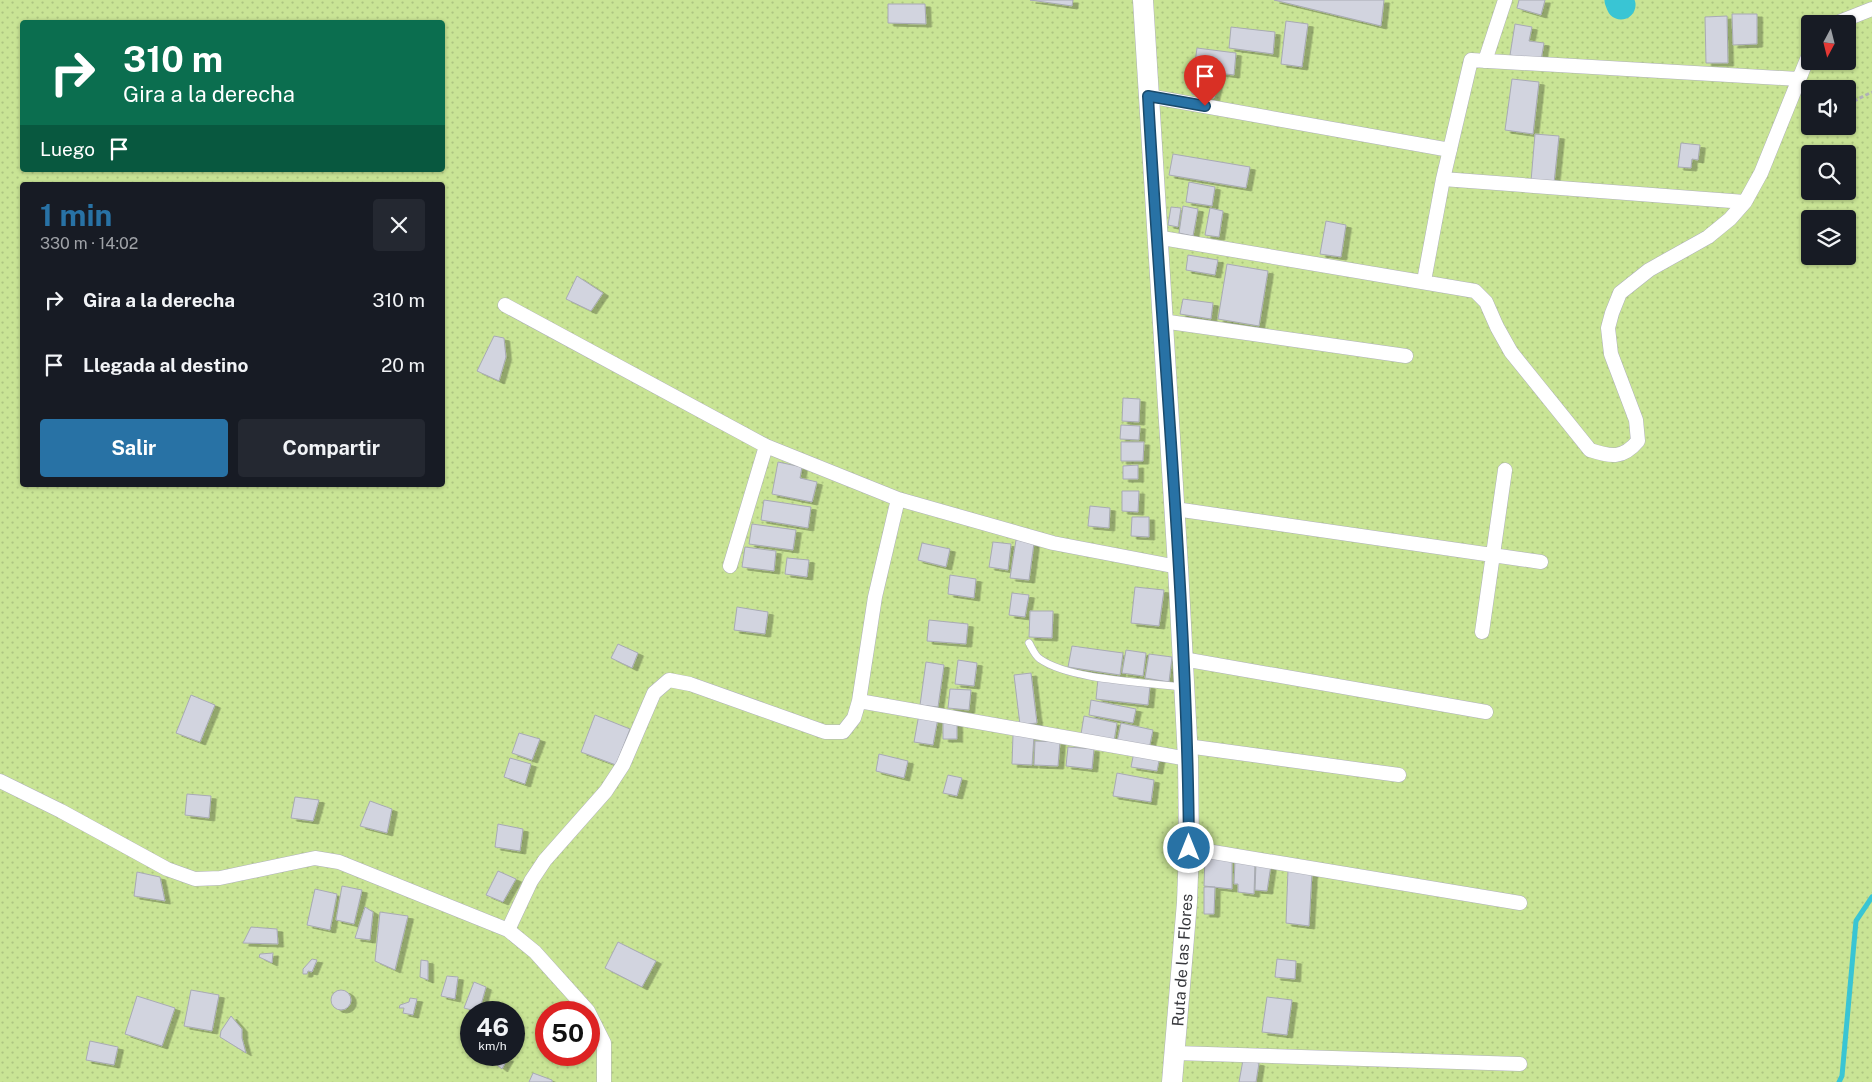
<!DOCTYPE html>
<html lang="es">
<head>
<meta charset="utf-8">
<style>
	body { margin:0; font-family:"Public Sans",sans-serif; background:#242831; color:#f1f3f6; height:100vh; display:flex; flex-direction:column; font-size:19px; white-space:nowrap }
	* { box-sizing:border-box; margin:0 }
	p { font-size:16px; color:#9ea1a6 }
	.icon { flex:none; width:28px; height:28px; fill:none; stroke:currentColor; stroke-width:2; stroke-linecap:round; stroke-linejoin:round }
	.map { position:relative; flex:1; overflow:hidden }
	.side { position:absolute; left:20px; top:182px; width:425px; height:305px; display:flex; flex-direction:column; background:#171b24; border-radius:5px; box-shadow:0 1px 4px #0004 }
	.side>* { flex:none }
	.top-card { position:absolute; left:20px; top:20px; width:425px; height:152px; border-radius:5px; box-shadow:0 1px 4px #0004; background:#0b6e4f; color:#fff; overflow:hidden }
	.needle { width:32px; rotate:187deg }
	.tools { position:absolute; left:1801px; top:15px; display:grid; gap:10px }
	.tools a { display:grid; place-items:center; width:55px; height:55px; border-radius:5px; background:#171b24; box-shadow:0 1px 4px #0004; font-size:25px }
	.speed { position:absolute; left:460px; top:1001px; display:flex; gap:10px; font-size:25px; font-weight:700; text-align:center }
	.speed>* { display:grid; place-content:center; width:65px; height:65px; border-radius:50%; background:#171b24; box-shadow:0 1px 4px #0004; line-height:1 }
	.speed small { font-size:12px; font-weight:400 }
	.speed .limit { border:8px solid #d22; background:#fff; color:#111 }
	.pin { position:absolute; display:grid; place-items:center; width:42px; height:42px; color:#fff; margin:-51px -21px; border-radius:50% 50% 50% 0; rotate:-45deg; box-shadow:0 0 5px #0007 }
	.pin .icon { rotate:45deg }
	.me { position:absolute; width:55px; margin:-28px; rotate:0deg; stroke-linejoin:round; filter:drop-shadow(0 0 4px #0008) }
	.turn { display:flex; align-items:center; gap:18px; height:105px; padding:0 20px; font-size:22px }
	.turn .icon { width:65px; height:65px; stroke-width:2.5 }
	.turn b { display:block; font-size:35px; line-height:42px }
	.then { display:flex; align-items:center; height:48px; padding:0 20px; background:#0003; gap:10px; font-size:19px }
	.round { display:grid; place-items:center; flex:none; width:52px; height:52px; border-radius:5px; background:#242831 }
	.summary { display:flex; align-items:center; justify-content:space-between; height:85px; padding:0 20px }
	h1 { font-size:30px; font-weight:700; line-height:38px; color:#2872a5 }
	.action { display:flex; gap:10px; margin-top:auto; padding:10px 20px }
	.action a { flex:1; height:58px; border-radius:5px; background:#2872a5; color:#fff; font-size:20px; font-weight:700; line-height:58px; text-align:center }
	.action a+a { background:#242831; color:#f1f3f6 }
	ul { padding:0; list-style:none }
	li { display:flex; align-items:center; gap:15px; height:65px; padding:0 20px }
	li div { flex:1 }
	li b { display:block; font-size:19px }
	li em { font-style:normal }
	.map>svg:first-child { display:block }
	.park { fill:url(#park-dots); fill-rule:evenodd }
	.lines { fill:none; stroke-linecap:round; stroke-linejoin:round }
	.stream { stroke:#39c5d4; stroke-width:5 }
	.river { stroke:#39c5d4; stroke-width:29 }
	.building { fill:#d2d4df; stroke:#a8aab4; filter:url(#shadow) }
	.lane-casing { stroke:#afb1bb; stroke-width:8 }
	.street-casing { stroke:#afb1bb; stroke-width:15 }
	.secondary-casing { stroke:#afb1bb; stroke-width:21 }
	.path { stroke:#b0b1b6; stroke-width:3; stroke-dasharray:4 2.5; stroke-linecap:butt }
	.lane { stroke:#fff; stroke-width:7 }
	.street { stroke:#fff; stroke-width:14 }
	.secondary { stroke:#fff; stroke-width:20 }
	.route-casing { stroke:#1a4a6b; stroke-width:12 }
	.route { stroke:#2872a5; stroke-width:9 }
	.labels { text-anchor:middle; stroke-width:4; stroke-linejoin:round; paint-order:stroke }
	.street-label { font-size:16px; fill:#38393d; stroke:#fff }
</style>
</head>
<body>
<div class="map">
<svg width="1872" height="1082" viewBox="0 0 1872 1082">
	<defs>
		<pattern id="park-dots" width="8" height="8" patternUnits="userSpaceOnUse" patternTransform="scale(1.25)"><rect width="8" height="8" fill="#c9e495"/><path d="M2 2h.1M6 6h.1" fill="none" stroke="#adc481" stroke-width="1.8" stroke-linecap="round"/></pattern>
		<filter id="shadow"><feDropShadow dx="5.5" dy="3" stdDeviation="0" flood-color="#0004"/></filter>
	</defs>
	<rect width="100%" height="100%" fill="#f9faff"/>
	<!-- park -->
	<path class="park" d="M0,0h1872v1082h-1872zM22,22h420v148h-420zM1810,24h38v37h-38zM1810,89h38v37h-38zM1810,154h38v37h-38zM22,185h420v300h-420zM1810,219h38v37h-38zM471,1012h43v43h-43zM546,1012h43v43h-43z"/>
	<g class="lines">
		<!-- stream -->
		<path class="stream" d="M1839,1082l3,-6 14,-155 16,-24"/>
		<!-- river -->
		<path class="river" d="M1619,0l2,5"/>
	</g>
	<!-- building -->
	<path class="building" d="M1030,0h43l-1,6z
		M1274,0h110l-3,26z
		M1519,0h26l-4,15 -24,-7z
		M888,4h37l1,20 -38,-1z
		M1732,14h25v30l-24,1z
		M1727,16l1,47h-22l-1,-46z
		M1286,21l22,3 -6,43 -21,-3z
		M1515,24l17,3 -3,14 15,2 -3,17 -31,-5z
		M1231,27l44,5 -2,22 -44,-6z
		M1197,48l39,5 -2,22 -40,-5z
		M1196,70l23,5 -5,23 -22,-4z
		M1512,79l27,3 -6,52 -28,-4z
		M1535,134l24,2 -5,47 -23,-2z
		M1681,143l19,2 -2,15 -6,-1 -1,9 -13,-1z
		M1173,154l77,13 -4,21 -77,-13z
		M1189,182l26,5 -3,19 -26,-4z
		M1183,206l15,3 -5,27 -14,-3z
		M1171,207l10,1 -3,19 -10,-2z
		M1210,208l13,3 -4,26 -14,-2z
		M1326,221l20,4 -5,32 -21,-3z
		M1188,255l30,5 -3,15 -29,-5z
		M1227,264l41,7 -9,55 -41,-7z
		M577,276l26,17 -12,18 -25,-12z
		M1183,299l30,4 -2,16 -31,-5z
		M494,336l10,2 2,19 -7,24 -22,-10z
		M1123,398l17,1 -1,23 -17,-1z
		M1121,425l19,1 -1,14 -19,-1z
		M1121,442h23l-1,19h-22z
		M778,462l24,5 -2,11 17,4 -5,20 -40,-8z
		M1138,465v14h-15v-13z
		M1122,491h17l-1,21 -16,-1z
		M764,500l47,7 -3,21 -47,-8z
		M1090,506l20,2 -1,20 -21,-2z
		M1132,517h17v20l-18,-1z
		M752,524l44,6 -3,20 -44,-6z
		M1016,540l18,3 -5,37 -19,-2z
		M993,542l18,2 -3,26 -19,-3z
		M922,543l28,6 -4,18 -28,-7z
		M745,547l31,4 -2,20 -32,-4z
		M787,558l22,2 -2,17 -22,-3z
		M950,575l26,4 -2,19 -26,-4z
		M1135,587l29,3 -5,36 -28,-3z
		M1012,593l17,2 -4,22 -16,-2z
		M737,607l31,5 -3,22 -31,-4z
		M1030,611h23l-1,27 -23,-1z
		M929,620l39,4 -2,20 -39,-3z
		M618,644l20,9 -6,15 -21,-10z
		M1072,646l51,7 -3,22 -52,-8z
		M1126,650l20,3 -3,23 -21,-3z
		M1149,654l23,3 -3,25 -24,-4z
		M958,660l19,3 -3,23 -19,-2z
		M926,662l18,3 -6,42 -18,-2z
		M1031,673l6,50 -17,2 -6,-50z
		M1098,679l52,7 -2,19 -52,-6z
		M950,689l21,1 -2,20 -21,-2z
		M191,695l24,10 -15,37 -24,-9z
		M1091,700l45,9 -3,14 -44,-8z
		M919,714l19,4 -5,27 -19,-3z
		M595,715l35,14 -14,36 -35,-13z
		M1084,716l33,7 -3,18 -33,-7z
		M943,721l14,1v17h-14z
		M1121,723l32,7 -4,19 -32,-7z
		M519,733l21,6 -8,21 -20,-7z
		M1013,735l21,1 -2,29 -20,-1z
		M1035,741l25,1 -2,24 -24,-1z
		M1068,747l26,2 -2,20 -26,-3z
		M1134,752l26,4 -3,15 -26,-4z
		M879,754l29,7 -4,17 -28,-7z
		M510,758l21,6 -6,20 -21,-7z
		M1117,773l37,7 -3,22 -38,-6z
		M948,775l14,3 -5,18 -14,-3z
		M187,794l24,2 -2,22 -24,-3z
		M295,797l24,3 -6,21 -22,-3z
		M370,801l22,8 -5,24 -27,-7z
		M498,824l25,5 -3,22 -25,-4z
		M1205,856l27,4v29l-28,-3z
		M1235,861l20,2 -1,31 -16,-2v-8h-4z
		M1256,863l15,2 -4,26 -12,-1z
		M1288,870l24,3 -3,53 -23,-3z
		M498,871l18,8 -13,23 -17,-7z
		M137,872l23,5 5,24 -31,-5z
		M342,886l20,4 -8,34 -18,-4z
		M1204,887h11l-1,27h-10z
		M315,889l22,5 -7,36 -23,-5z
		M365,907l8,5 -3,28 -15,-2z
		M380,912l28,4 -13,54 -20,-9z
		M251,927l26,2 1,15 -35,-1z
		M618,942l38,19 -14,26 -37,-19z
		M273,953l-1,10 -13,-6 1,-3z
		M312,959l5,1 -5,12 -4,-1 -1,3h-4v-5z
		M1277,959l19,2 -1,18 -20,-2z
		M421,960l7,1v19l-8,-3z
		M447,976l11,1 -3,22 -14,-3z
		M474,982l12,5 -7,25 -15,-4z
		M191,990l28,5 -7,36 -28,-5z
		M331 1000a10 10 0 1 1 20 0a10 10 0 1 1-20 0Z
		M137,996l38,12 -13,38 -37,-12z
		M1267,997l25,3 -5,35 -25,-3z
		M410,998l7,1 -4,16 -10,-2 1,-5h-5l1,-3 9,-3z
		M231,1016l11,13v9l4,15 -26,-16 1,-6z
		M90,1041l28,6 -4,18 -28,-5z
		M508,1058l-6,11 -10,-8z
		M1243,1060l16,3 -3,19h-17z
		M533,1073l19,7v2h-23z"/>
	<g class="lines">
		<defs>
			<path id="lane" d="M1029,643c3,5 6,13 11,16 30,21 104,23 142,28"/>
			<path id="street" d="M1834,24l38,-15
				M1485,61l20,-61
				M1148,96l302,54
				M1443,179l28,-119 327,19
				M1156,237l319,54 11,11 11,25 14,25 79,98c21,7 33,9 48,-9l-2,-21 -25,-66 -3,-26 4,-15 8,-20 29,-23 59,-33 22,-18 15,-17 16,-29 49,-121
				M1424,281l19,-102 302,23
				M505,305l261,141 132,53 155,44 125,24
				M1162,321l244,35
				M1175,509l366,53
				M730,566l36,-120
				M1482,632l23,-162
				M1183,659l303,53
				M859,701l329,58
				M1187,746l212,29
				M0,781l61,30 106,58 28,10 25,-1 95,-20 24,4 169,68 27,22 53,59 16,32v39
				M1189,848l331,55
				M508,930l23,-49 14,-21 61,-69 17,-26 31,-72 15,-13 21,4 135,48h18l11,-14 5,-17 16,-104 23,-98
				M1175,1053l345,11"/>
			<path id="secondary" d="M1143,0l35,567 10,192 1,89 -2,54 -15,180"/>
		</defs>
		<!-- lane casing -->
		<use href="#lane" class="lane-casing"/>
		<!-- street casing -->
		<use href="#street" class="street-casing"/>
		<!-- secondary casing -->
		<use href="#secondary" class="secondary-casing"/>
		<!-- path -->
		<path class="path" d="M1848,104l24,-12"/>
		<!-- lane -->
		<use href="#lane" class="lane"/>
		<!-- street -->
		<use href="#street" class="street"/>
		<!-- secondary -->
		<use href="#secondary" class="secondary"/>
	</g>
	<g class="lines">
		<defs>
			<path id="route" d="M1189,848c-2,-251 -27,-501 -41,-752l57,10"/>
		</defs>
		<!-- route casing -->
		<use href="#route" class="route-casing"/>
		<!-- route -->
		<use href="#route" class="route"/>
	</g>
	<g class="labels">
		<!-- street labels -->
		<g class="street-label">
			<text transform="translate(1182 960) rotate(-86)" y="6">Ruta de las Flores</text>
		</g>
	</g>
</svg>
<div class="tools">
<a><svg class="needle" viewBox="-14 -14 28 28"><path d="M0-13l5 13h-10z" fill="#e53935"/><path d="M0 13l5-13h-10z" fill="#9ea1a6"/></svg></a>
<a><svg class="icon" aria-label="sound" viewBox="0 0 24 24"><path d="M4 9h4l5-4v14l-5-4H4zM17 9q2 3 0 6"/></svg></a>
<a><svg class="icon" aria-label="search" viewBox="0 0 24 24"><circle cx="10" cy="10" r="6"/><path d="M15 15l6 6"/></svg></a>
<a><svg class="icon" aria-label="layers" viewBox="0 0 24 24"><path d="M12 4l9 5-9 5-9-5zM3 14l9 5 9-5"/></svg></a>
</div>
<div class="speed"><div>46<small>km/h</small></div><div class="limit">50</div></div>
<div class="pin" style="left:1205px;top:106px;background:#d93025"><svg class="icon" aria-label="arrive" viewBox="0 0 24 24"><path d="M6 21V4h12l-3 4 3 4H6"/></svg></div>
<svg class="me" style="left:1189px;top:848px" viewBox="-20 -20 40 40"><circle r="17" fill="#2872a5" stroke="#fff" stroke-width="3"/><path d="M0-11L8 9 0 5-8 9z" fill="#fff"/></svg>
<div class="top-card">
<div class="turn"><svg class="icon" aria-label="right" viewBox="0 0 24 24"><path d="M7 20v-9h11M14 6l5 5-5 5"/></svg><div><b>310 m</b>Gira a la derecha</div></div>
<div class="then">Luego<svg class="icon" aria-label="arrive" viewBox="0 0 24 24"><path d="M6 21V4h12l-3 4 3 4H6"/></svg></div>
</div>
<section class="side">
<div class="summary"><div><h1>1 min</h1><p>330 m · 14:02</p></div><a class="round"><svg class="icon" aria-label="close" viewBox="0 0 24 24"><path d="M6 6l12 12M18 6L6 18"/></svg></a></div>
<ul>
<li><svg class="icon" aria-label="right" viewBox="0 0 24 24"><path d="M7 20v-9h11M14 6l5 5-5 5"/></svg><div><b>Gira a la derecha</b></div><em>310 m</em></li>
<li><svg class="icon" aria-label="arrive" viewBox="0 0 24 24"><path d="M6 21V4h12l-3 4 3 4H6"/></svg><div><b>Llegada al destino</b></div><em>20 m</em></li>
</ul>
<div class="action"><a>Salir</a><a>Compartir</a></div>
</section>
</div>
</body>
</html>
